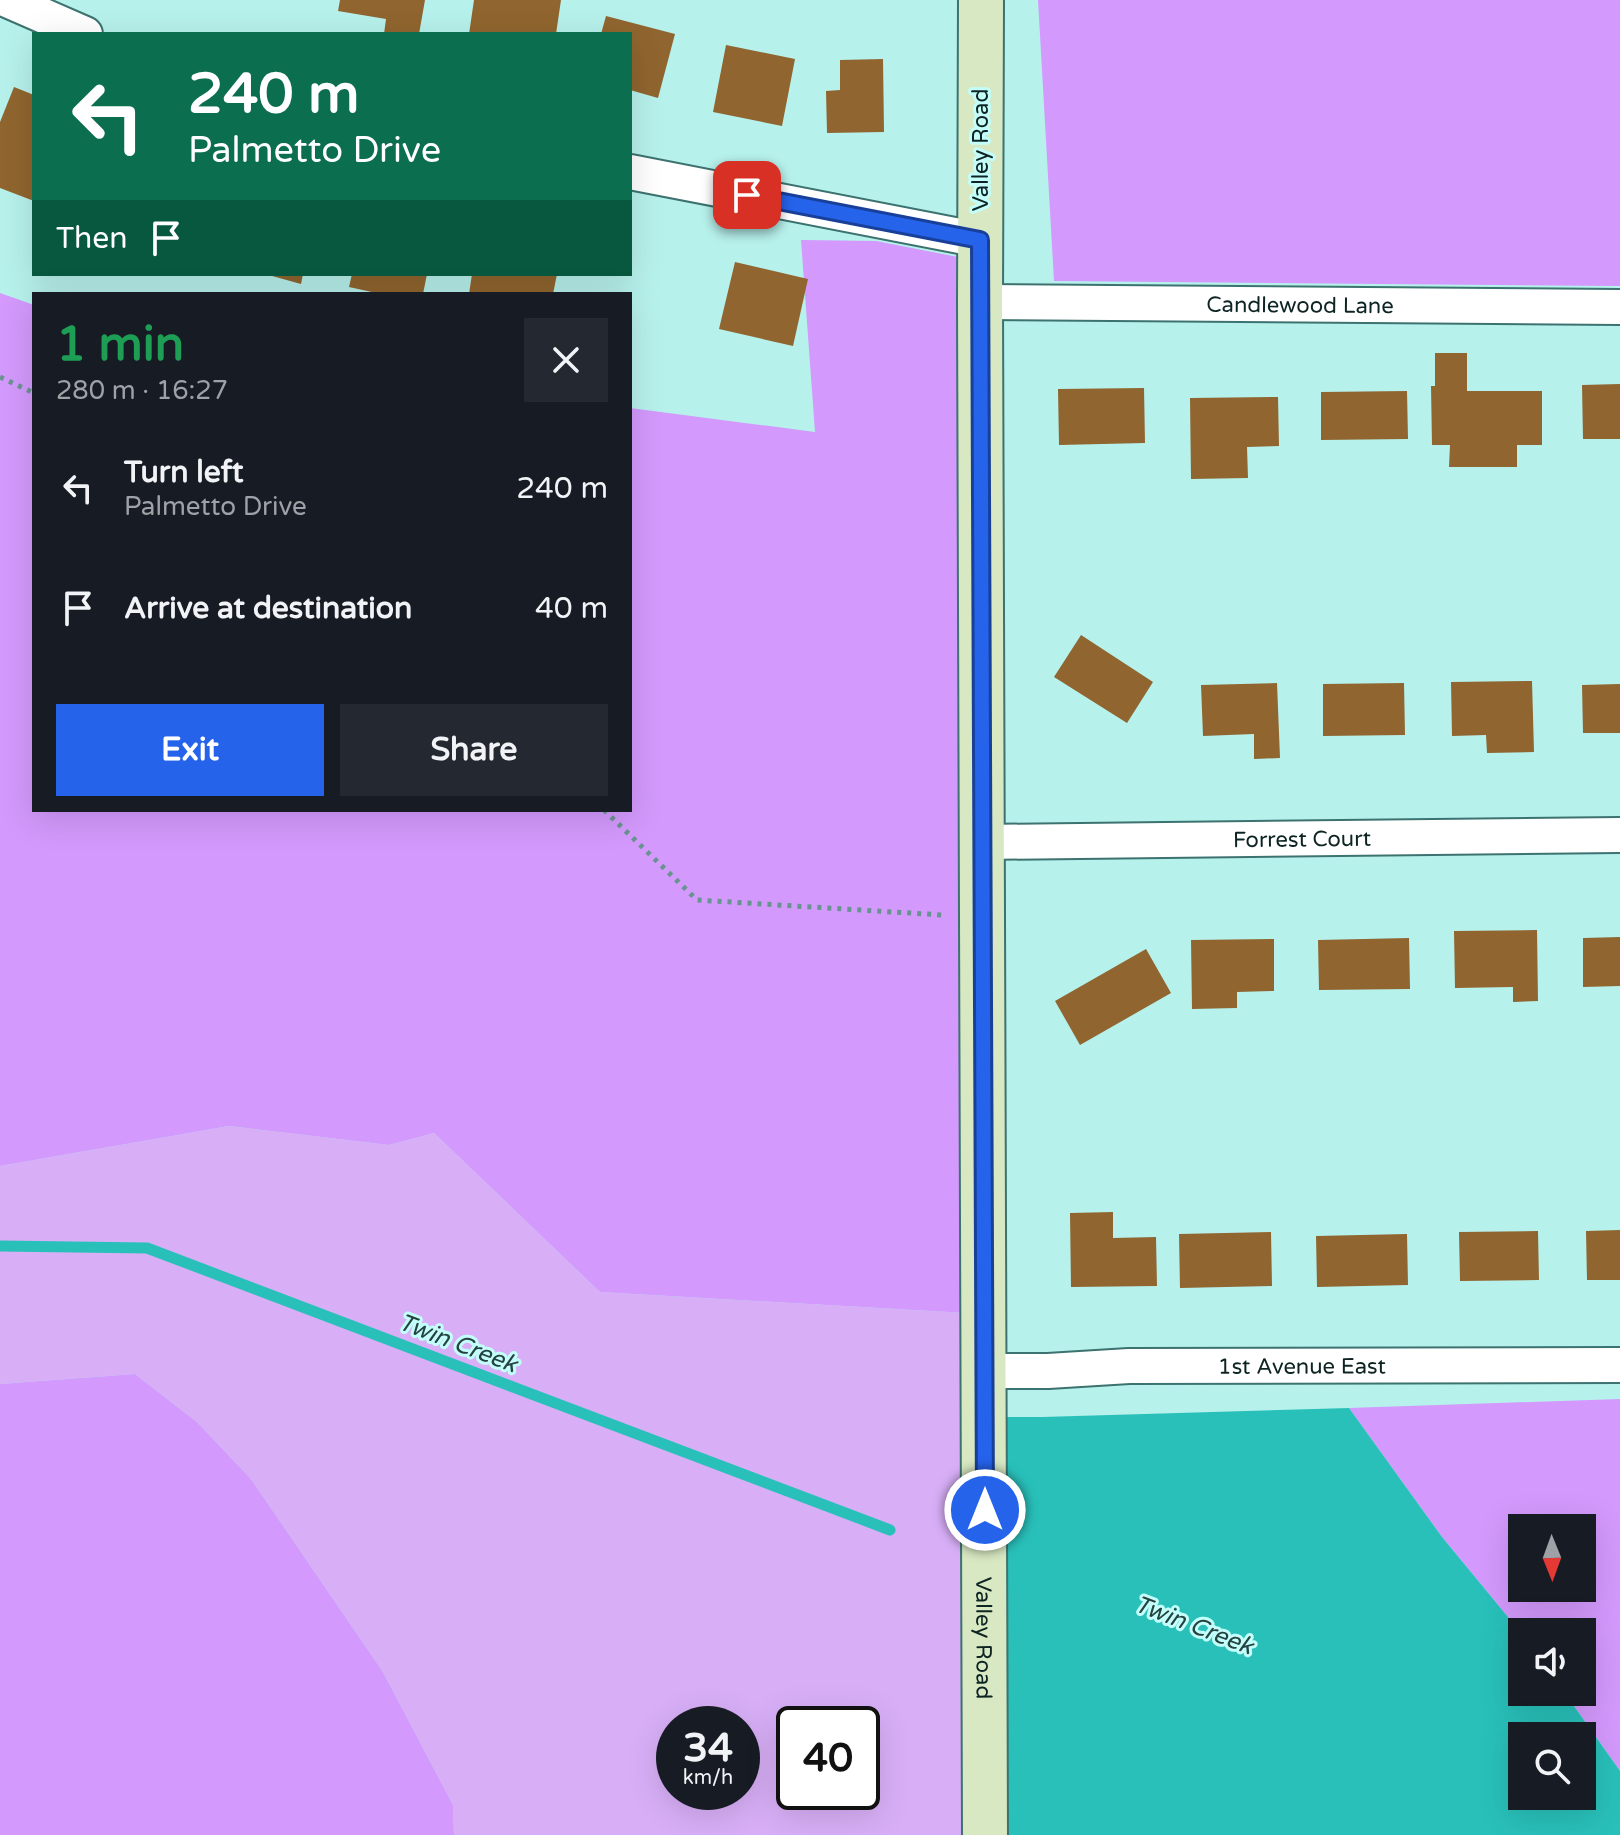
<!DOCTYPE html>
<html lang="en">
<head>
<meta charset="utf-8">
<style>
	body { margin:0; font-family:"Varela Round",sans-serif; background:#242831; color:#f1f3f6; height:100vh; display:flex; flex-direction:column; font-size:30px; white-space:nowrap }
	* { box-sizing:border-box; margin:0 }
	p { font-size:26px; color:#9ea1a6 }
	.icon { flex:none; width:44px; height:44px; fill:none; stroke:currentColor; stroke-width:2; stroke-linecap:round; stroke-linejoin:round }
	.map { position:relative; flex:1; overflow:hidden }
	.panel { position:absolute; left:32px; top:292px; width:600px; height:520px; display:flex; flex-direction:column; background:#171b24; border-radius:0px; box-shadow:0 8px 32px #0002 }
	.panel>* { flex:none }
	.banner { position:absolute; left:32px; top:32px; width:600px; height:244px; border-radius:0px; box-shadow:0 8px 32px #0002; background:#0b6e4f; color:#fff; overflow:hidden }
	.needle { width:52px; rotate:179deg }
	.tools { position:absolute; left:1508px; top:1514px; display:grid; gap:16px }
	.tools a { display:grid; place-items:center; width:88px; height:88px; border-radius:0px; background:#171b24; box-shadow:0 8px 32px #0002; font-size:40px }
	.speed { position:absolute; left:656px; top:1706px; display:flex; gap:16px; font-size:40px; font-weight:700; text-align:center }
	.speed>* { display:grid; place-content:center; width:104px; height:104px; border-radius:50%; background:#171b24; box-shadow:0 8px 32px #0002; line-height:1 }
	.speed small { font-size:20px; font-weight:400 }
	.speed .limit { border:4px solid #111; border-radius:12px; background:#fff; color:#111 }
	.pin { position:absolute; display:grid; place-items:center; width:68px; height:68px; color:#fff; margin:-34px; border-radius:16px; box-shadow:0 4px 12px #0006 }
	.me { position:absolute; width:88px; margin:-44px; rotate:0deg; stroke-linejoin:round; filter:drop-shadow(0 0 6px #0008) }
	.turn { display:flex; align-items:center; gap:28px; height:168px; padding:0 24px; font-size:36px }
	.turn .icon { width:104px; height:104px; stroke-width:2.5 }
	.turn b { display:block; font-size:56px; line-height:68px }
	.then { display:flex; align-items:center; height:76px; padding:0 24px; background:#0003; gap:16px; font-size:30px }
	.round { display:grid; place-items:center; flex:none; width:84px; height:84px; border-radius:0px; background:#242831 }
	.head { display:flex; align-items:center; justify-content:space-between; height:136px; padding:0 24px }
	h1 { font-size:48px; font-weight:800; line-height:60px; color:#1e9e55 }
	.primary-button { display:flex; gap:16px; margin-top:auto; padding:16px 24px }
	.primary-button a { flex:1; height:92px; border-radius:0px; background:#2563eb; color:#fff; font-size:32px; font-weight:800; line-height:92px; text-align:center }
	.primary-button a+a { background:#242831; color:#f1f3f6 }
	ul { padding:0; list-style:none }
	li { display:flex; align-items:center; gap:24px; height:120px; padding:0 24px }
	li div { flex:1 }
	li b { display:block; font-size:30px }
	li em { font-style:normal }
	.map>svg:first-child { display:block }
	.green { fill:#d8aff7; fill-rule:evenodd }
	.forest { fill:#d399fc; fill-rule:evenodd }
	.water { fill:#29c0ba; fill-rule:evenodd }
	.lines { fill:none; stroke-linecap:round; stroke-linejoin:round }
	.stream { stroke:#29c0ba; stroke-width:11 }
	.building { fill:#90652f }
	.street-casing { stroke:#3c726f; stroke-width:38 }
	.secondary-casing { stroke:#3c726f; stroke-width:48 }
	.path { stroke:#699390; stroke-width:5; stroke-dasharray:4 6; stroke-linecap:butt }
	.street { stroke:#fff; stroke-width:34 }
	.secondary { stroke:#d7e8c2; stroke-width:44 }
	.route-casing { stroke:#184099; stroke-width:20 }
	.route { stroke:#2563eb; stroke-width:14 }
	.labels { text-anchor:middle; stroke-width:6; stroke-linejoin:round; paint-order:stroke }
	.street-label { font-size:22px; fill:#0d2423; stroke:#c4fefa }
	.water-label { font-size:24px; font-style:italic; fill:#244240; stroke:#c4fefa }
</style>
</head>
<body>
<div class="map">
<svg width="1620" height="1835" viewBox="0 0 1620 1835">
	<rect width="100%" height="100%" fill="#b7f1ec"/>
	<!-- green -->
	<path class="green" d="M229,1126l160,19 45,-12 166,159 366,21 1,522h-513l-1,-30 -70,-133 -132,-193 -54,-57 -62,-48 -135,10v-218zM674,1724h68v68h-68zM794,1724h68v68h-68z"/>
	<!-- forest -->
	<path class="forest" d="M1038,0h582v286l-566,-5z
		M801,240l75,1 82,16 8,1056 -366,-21 -166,-159 -45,12 -160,-19 -229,40v-873l34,12v505h596v-402l185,24z
		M135,1374l62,48 54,57 132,193 70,133 1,30h-454v-451z
		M1620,1399v372l-56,-79h18v-60h-60v2l-80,-97 -93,-129zM1522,1528h60v60h-60z"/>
	<!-- water -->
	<path class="water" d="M1349,1408l93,129 80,97v58h42l56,79v64h-617v-418h39zM1522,1736h60v60h-60z"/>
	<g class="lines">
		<!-- stream -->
		<path class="stream" d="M0,1246l147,2 743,282"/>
	</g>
	<!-- building -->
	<path class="building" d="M340,0h85l-6,34h-35l2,-15 -48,-8z
		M474,0h87l-5,34h-87z
		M606,16l69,18 -17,64 -28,-8v-56h-29z
		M726,45l69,14 -13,67 -69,-14z
		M883,59l1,73 -57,1 -1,-42 14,-1v-30z
		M14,87l20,8v106l-34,-13v-66z
		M735,262l73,17 -15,67 -74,-17z
		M265,274h38l-2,10z
		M352,274h75l-4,20h-42l-32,-7z
		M472,274h85l-4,20h-84z
		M1435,353h32v38h75v54h-25v22h-68l1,-22h-18l-1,-59h4z
		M1620,384v55h-37l-1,-54z
		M1144,388l1,55 -86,2 -1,-56z
		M1407,391l1,48 -87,1v-48z
		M1278,397l1,49 -32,1 1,31 -57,1 -1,-81z
		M1081,635l72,47 -26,41 -73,-46z
		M1532,681l2,71 -47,1 -1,-18 -34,1 -1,-54z
		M1277,683l3,75 -26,1v-25l-51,2 -2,-51z
		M1404,683l1,52 -82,1v-52z
		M1620,684v49h-37l-1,-48z
		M1537,930l1,71 -25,1v-15l-58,1 -1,-57z
		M1620,937v49l-37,1v-49z
		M1409,938l1,51 -91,1 -1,-50z
		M1274,939v52l-37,1v16l-45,1 -1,-69z
		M1146,949l25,44 -91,52 -25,-44z
		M1113,1212v26l43,-1 1,49 -86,1 -1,-74z
		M1620,1230v50h-33l-1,-49z
		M1538,1231l1,49 -79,1 -1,-49z
		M1271,1232l1,54 -92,2 -1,-54z
		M1407,1234l1,51 -91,2 -1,-51z"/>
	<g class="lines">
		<defs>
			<g id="street">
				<path d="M7,0l78,34"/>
				<path d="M630,172l350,68"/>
				<path id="s1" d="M980,302l640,5"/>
				<path id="s2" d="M982,842l638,-7"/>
				<path id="s3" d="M984,1371h64l81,-5 491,-1"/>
			</g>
			<g id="secondary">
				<path id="s4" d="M981,0l-1,302 5,1533"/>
			</g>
		</defs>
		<!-- street casing -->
		<use href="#street" class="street-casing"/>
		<!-- secondary casing -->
		<use href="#secondary" class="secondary-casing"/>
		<!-- path -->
		<path class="path" d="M0,377l34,16
			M604,810l93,90 245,15"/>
		<!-- street -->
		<use href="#street" class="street"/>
		<!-- secondary -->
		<use href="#secondary" class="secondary"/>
	</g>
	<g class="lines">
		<defs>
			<path id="route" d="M747,195l233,45 5,1270"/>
		</defs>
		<!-- route casing -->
		<use href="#route" class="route-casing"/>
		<!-- route -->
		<use href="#route" class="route"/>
	</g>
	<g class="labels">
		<!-- street labels -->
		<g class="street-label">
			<text transform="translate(980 150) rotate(-90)" y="8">Valley Road</text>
			<text dy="8" stroke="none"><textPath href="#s1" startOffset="320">Candlewood Lane</textPath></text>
			<text dy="8" stroke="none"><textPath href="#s2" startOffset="320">Forrest Court</textPath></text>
			<text dy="8" stroke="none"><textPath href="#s3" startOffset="318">1st Avenue East</textPath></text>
			<text dy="8" stroke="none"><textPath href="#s4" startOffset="1638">Valley Road</textPath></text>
		</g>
		<!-- water labels -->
		<g class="water-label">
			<text transform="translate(458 1343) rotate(21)" y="8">Twin Creek</text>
			<text transform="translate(1194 1625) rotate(21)" y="8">Twin Creek</text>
		</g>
	</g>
</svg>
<div class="tools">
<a><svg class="needle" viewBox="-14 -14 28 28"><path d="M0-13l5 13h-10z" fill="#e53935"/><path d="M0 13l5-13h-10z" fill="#9ea1a6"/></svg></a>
<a><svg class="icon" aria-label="sound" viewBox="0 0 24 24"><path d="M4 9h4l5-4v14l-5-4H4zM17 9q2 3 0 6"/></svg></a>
<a><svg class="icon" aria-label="search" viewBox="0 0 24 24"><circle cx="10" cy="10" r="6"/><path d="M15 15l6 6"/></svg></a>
</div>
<div class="speed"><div>34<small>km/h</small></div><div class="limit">40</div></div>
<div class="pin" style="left:747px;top:195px;background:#d93025"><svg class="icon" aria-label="arrive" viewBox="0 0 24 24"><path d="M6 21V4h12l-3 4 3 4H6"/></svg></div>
<svg class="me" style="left:985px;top:1510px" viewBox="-20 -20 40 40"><circle r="17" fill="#2563eb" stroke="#fff" stroke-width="3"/><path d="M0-11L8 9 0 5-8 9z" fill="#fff"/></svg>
<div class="banner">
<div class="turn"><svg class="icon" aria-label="left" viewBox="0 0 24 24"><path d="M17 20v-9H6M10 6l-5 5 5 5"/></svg><div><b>240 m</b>Palmetto Drive</div></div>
<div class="then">Then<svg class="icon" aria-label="arrive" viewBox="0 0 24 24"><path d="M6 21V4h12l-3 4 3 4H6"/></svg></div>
</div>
<section class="panel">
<div class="head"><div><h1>1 min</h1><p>280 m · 16:27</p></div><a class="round"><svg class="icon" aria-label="close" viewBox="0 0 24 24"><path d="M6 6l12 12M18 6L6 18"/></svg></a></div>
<ul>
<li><svg class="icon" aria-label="left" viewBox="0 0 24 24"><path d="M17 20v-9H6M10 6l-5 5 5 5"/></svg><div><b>Turn left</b><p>Palmetto Drive</p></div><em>240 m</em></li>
<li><svg class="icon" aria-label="arrive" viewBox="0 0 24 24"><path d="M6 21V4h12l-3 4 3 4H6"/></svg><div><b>Arrive at destination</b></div><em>40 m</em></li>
</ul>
<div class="primary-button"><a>Exit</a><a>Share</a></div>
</section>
</div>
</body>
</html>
